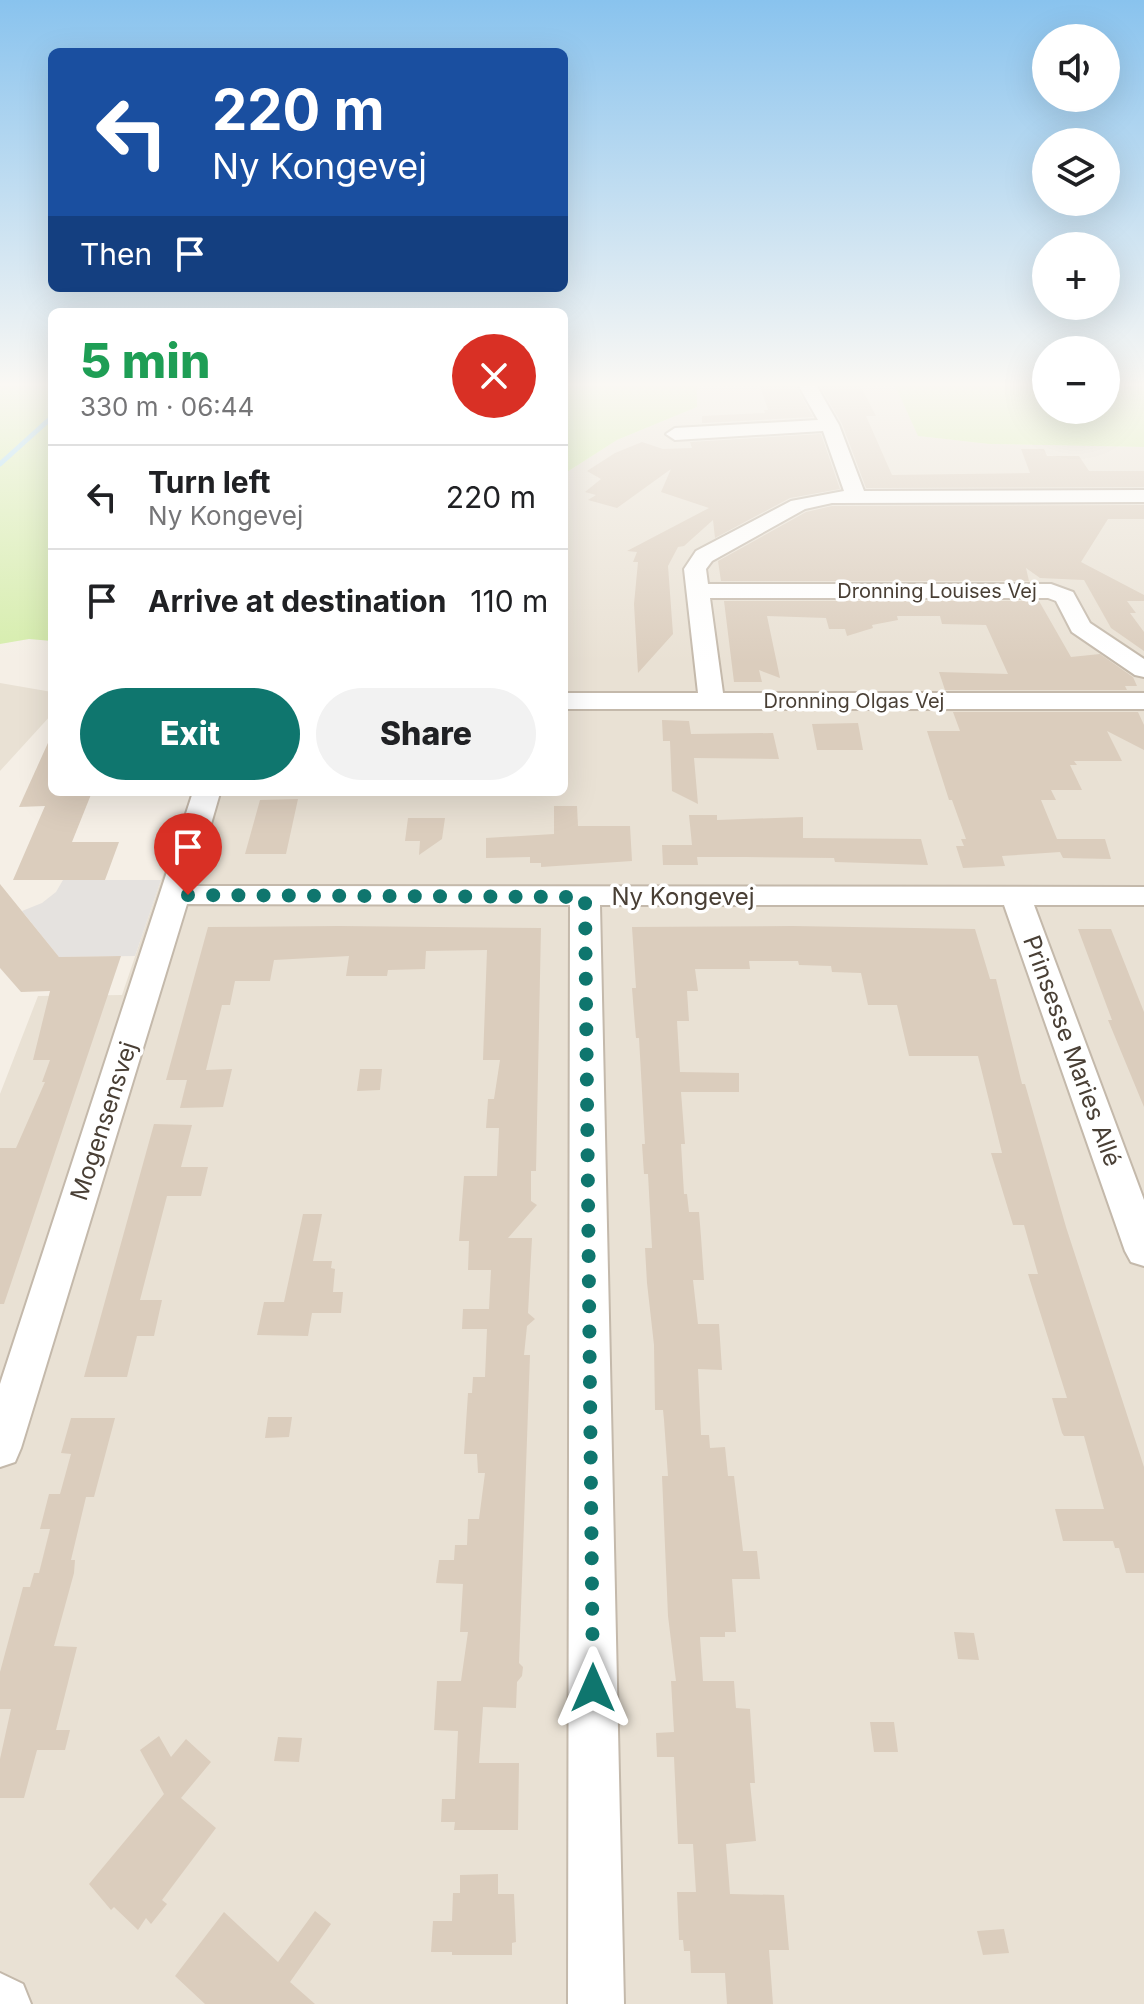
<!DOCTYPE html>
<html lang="en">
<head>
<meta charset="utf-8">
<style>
	body { margin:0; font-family:Inter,sans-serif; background:#f2f2f2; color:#202124; height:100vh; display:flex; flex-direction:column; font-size:30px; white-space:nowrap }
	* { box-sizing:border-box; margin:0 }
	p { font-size:26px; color:#757577 }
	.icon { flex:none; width:44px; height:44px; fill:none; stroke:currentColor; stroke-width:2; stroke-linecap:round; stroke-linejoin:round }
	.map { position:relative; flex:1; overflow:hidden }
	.details { position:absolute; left:48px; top:308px; width:520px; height:488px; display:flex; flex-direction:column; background:#fff; border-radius:12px; box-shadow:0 8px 32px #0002 }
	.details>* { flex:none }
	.banner { position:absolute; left:48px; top:48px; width:520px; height:244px; border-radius:12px; box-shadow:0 8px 32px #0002; background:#1a4fa0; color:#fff; overflow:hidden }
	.fabs { position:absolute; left:1032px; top:24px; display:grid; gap:16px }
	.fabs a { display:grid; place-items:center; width:88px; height:88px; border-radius:50%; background:#fff; box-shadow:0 8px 32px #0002; font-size:40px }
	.pin { position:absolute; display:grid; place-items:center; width:68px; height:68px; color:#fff; margin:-82px -34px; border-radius:50% 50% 50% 0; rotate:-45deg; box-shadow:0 0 8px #0007 }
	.pin .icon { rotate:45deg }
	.me { position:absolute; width:88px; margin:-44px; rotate:0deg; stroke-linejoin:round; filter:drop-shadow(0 0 6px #0008) }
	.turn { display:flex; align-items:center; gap:28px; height:168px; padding:0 32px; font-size:36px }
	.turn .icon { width:104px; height:104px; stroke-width:2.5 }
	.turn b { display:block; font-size:56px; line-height:68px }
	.then { display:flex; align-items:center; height:76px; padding:0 32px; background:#0003; gap:16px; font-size:30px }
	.round { display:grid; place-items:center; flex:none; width:84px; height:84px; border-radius:42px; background:#f2f2f2 }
	.summary { display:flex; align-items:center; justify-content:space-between; height:136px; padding:0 32px }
	h1 { font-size:48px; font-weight:800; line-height:60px; color:#1e9e55 }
	.action { display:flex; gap:16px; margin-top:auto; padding:16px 32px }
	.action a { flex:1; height:92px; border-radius:48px; background:#0f766e; color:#fff; font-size:32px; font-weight:800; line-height:92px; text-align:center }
	.action a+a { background:#f2f2f2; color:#202124 }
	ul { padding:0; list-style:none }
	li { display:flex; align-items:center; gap:24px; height:104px; padding:0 32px; border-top:2px solid #e0e0e0 }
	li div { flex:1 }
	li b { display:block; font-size:30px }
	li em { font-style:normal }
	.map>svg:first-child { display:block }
	.residential { fill:#e9e1d4 }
	.green { fill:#d5edab }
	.parking { fill:#e5e2df }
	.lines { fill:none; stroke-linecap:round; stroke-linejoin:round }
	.stream { stroke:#9cdaf8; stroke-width:5 }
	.building { fill:#dbcdbd }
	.minor-casing { stroke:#c4b9ab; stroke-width:4 }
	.minor { fill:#fff; fill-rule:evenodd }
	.route { stroke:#0f766e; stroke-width:14; stroke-dasharray:0 25.2 }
	.labels { text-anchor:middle; stroke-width:7; stroke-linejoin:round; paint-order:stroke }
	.far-street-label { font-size:20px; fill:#493f35; stroke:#fff }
	.street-label { font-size:24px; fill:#493f35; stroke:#fff }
</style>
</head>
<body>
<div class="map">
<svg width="1144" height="2004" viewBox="0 0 1144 2004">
	<rect width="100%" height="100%" fill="#f5efe6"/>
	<!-- residential -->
	<path class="residential" d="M697,383h197l25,53 70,8 155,3v1557h-1144v-910l38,-98 84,-1 39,-115 34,-87 369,-1v-318l53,-34 80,-33z
		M0,683l52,9v22l-52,57z"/>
	<!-- green -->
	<path class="green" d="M0,383h52v258l-23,-2 -29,5z
		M564,383h133v24l-80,33 -53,34z
		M894,383h152v27h60v-27h38v64l-155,-3 -71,-8z"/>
	<!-- parking -->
	<path class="parking" d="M63,880h98l-26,76 -76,1 -37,-46 20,-8 14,-11z"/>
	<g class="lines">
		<!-- stream -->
		<path class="stream" d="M0,464l52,-47"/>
	</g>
	<!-- building -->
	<path class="building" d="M759,383h35l19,34 -111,6v-7l63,-3 -1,-3h4z
		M818,383h41l17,33h-10l26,59 138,-2 -9,-24h23l3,7h32l10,15h55v16l-278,1 -24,-64z
		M821,434l19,55 -50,9 -75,40 -2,-18 -29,26 -6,1 -10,19 5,68 -35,39 -4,-69 4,-42h-5l4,-10 -10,-1 82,-43 -48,-16 10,-23 -54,39 -29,-8 8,-5 -11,-3 16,-13 -14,-8 28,-18 27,-11 21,7 29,-1 -2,-6z
		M1144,505v14h-36l-27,43 63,33v6h-17l9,12h-6l14,19v19l-33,-23 -27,-48 -44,-2 -14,-10 3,13h-308l-3,-20 88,-49 26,-6z
		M724,601h315l32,56 29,-3 33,23 4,9h-12l2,4h-182l-6,-18 69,2 -22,-49 -44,-1 -2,-8h-43l1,4 -26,5 1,3 -26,8 -2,-7h-16l-3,-11 -59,-2 13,62 -21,-8 3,12h-28z
		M953,712h185l6,13v25l-37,-19 15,30h-48l3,4h-7l12,25h-31l5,10h-15l16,39h48l6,20 -48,-1 -3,-6 -58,4 3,10 -42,2 -7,-22h8l-3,-7h5l-14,-39h-3l-22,-69h33z
		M662,720l27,1 2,13 82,-1 6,26 -85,-1 4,46 -26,-13 -2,-50h-7z
		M858,723l5,27h-46l-5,-26z
		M52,734v58h40l-20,50h47l-14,38h-92l32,-74 -26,1z
		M298,799l-12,55h-41l15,-54z
		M554,806h23l1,20h52l2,35 -91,6v-4h-11v-6l-44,1v-20l68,-4z
		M689,815h28v5l86,-3v21l118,1 7,26 -93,-3 -1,-4 -89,-1h-48l1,8h-35l-1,-20h30z
		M408,818h37l-3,21 -23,16 1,-14h-15z
		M0,884l59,73 62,-1 -117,348h-4v-156h16l29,-66h-3l8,-22h-17l17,-69 -29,1 -21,-24z
		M339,926l202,2 -5,243h-5v30l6,4 -29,33h24l-4,75 7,6 -8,7 -3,29h6l-11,308 4,4 -1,9 -5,6 -1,26 -33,-1 -4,56h40l-1,67h-64l1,-8h-14l1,-23h13l3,-68 -24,-1 3,-49h24l7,-49h-8l3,-48 -27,-1 3,-23h15l1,-15h12l1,-26h11l6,-46h-7l-1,-19h-13l4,-61h4l1,-16h12l2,-48h-25l1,-20h26l2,-39h-23l1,-29h-10l5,-65h33l2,-48h-13l2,-29h6l6,-39h-17l4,-110 -61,1 -1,18 -37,1 -1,6h-41l3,-20 -75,4 -4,21h-35l-5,24h-8l-16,65 26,-1 -9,38 -43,1 7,-28h-21l42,-153z
		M792,926l183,3 15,50h6l26,105h3l41,143 78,240v106h-18l-7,-25h-4l-2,-7h-50l-8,-32h49l-20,-73h-20l-2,-3 -10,-35h15l-39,-124h10l-14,-49h-11l-22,-72h11l-24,-97h-69l-12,-51h-29l-7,-32 -29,-1 -1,-6 -32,-1 -1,-4h-49l1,8h-55l3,22h-11l2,30h-12l3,51 59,1v19h-58l4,52h-4l3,50h3l2,18h10l2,25 3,43h-11l5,44h21l3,46 -24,-1 3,66h8l1,13 15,-1 3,29h6l9,75h14l3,28h-28l4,53h-11v5h-25l3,44h31l2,27 14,1 5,74h-5l6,58 -30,3 4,50 54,1 5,55h-20l4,54h-46l-2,-31h-34l-1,-22h-6l-1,-11h-4l-2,-48h19l-3,-48h-15l-4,-87h-17l-1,-24 18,-1 -3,-51h5l-8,-65 -6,-140h6l-4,-56 -1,-10h-8l-1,-65 -7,-62 -2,-35h7l-4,-74h-4l-2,-30h3l-6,-106h-3l-2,-24 -2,-26h4l-4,-61z
		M1078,929h33l33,83v95l-36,-87h4z
		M360,1069h22l-2,21 -23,1z
		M154,1124l38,1 -11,42h27l-7,29h-34l-27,104h22l-8,36h-17l-10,41h-43z
		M303,1214h19l-9,47h19l-1,7 4,1 -2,23h10l-2,21h-29l-4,23 -51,-1 7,-33h20z
		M268,1417h24l-3,20 -24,1z
		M71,1418h44l-21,79h-8l-15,63h4l-1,13 -20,73 23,1 -21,83h14l-5,20h-28l-13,48h-24v-39l11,-50h-11v-37l23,-85h7l4,-14h5l11,-44h-10l9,-35h11l11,-40 -10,-1z
		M954,1632l20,1 5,27 -21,-1z
		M870,1722h24l4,30h-24z
		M159,1736l12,21 15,-18 25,23 -30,36 35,30 -54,72 5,4 -16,20 -5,-6 -8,12 -24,-23 -3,3 -22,-26 75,-90 -24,-44z
		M278,1737l24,1 -3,24 -25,-1z
		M498,1874v20h16l2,48 -4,1v12h-60v-3h-21l2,-31h19l1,-28h7v-18z
		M315,1911l16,13 -41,58 25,22h-110l-30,-28 49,-64 54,50z
		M1004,1929l5,24 -26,2 -6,-24z"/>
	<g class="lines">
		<defs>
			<path id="minor" d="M797,383h18l24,42 25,66 280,-1v12l-312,1 -27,6 -93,52 -6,8 2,15h343l22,8 17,31 54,36v18l-9,-2 -63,-43 -16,-31 -8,-3h-338l13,95h421v16h-580v-16h134l-14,-124 12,-18 95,-50 53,-10 -21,-60 -148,9 -9,-6 9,-6 143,-8z
				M193,792l27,1 -27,93 951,1v18h-110l110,295v66l-13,-4 -6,-11 -121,-346h-404l24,1099h-56l2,-1099 -383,-1 -166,544 -6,14 -15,5v-83z
				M0,1973l23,11 8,20h-31z"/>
		</defs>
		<!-- minor casing -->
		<use href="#minor" class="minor-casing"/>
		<!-- minor -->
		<use href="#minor" class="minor"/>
	</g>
	<!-- sky -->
	<linearGradient id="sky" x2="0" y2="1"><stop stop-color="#89c3ee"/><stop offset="0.58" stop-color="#faf8f4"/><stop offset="1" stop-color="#faf8f4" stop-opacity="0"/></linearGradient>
	<rect width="1144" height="663" fill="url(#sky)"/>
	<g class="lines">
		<!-- route -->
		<path class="route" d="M188,895l397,2 8,791"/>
	</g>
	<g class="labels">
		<!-- far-street labels -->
		<g class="far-street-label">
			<text x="937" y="598">Dronning Louises Vej</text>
			<text x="854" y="708">Dronning Olgas Vej</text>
		</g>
		<!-- street labels -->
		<g class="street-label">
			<text x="683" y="905">Ny Kongevej</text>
			<text transform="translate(1072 1051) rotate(70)" y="8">Prinsesse Maries Allé</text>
			<text transform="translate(104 1121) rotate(-72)" y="8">Mogensensvej</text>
		</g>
	</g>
</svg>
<div class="fabs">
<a><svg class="icon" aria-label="sound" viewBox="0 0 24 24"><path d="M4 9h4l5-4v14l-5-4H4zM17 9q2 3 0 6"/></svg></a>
<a><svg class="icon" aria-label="layers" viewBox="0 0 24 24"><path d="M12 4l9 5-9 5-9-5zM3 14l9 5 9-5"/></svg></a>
<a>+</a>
<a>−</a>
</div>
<div class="pin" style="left:188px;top:895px;background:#d93025"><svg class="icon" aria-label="arrive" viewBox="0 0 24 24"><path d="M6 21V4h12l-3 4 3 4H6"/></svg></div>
<svg class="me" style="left:593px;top:1688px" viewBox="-20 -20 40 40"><path d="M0-17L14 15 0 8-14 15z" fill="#0f766e" stroke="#fff" stroke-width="4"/></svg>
<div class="banner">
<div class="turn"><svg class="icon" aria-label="left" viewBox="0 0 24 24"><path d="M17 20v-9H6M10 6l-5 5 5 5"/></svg><div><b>220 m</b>Ny Kongevej</div></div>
<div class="then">Then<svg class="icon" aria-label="arrive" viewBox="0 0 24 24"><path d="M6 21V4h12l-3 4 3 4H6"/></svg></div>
</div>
<section class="details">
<div class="summary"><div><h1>5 min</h1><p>330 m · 06:44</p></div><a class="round" style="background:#d93025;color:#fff"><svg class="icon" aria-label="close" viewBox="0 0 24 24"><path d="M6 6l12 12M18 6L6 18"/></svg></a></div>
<ul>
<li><svg class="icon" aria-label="left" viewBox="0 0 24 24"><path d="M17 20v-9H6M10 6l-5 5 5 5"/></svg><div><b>Turn left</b><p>Ny Kongevej</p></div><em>220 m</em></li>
<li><svg class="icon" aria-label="arrive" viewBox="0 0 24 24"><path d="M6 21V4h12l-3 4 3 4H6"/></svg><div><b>Arrive at destination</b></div><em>110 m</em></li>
</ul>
<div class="action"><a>Exit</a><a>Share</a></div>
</section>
</div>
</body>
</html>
